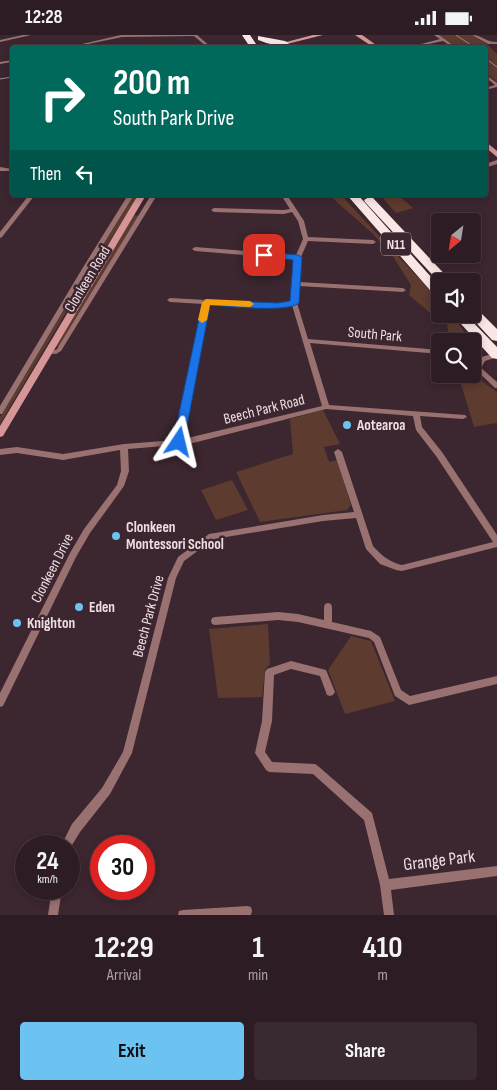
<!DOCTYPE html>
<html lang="en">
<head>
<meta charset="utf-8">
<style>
	body { margin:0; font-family:"Sofia Sans Condensed",sans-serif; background:#392930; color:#f1f3f6; height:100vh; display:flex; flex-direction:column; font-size:19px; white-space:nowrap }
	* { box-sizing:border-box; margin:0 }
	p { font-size:16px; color:#a7a1a6 }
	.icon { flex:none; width:28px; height:28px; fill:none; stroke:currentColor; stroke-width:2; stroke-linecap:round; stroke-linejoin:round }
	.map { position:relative; height:880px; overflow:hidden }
	.side { display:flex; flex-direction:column; background:#2d1c23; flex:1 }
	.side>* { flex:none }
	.banner { position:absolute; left:10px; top:10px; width:478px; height:152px; border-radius:5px; box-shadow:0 2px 8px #0003,0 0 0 1px #483a41; background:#00695c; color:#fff; overflow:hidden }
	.needle { width:32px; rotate:210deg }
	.tools { position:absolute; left:431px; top:178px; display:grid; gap:10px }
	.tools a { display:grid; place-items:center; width:50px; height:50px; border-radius:5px; background:#2d1c23; box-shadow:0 2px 8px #0003,0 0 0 1px #483a41; font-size:25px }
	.speed { position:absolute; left:15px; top:800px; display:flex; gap:10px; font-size:25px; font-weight:700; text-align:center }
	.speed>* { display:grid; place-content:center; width:65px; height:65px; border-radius:50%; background:#2d1c23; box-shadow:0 2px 8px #0003,0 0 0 1px #483a41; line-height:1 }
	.speed small { font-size:12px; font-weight:400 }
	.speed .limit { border:8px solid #d22; background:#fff; color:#111 }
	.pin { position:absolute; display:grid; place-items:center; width:42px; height:42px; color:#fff; margin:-21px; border-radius:10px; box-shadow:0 2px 8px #0006 }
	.me { position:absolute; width:55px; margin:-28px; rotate:10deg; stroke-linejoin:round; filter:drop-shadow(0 0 4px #0008) }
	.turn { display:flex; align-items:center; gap:18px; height:105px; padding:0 20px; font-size:22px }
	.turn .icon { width:65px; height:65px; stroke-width:2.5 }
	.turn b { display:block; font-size:35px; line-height:42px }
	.then { display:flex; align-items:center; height:48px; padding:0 20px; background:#0003; gap:10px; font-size:19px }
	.eta { display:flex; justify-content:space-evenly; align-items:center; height:85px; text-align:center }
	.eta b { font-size:30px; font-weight:700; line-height:35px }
	.action { display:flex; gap:10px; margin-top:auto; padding:10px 20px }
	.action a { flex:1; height:58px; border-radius:5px; background:#6cc3f2; color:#111; font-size:20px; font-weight:700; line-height:58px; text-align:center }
	.action a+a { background:#392930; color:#f1f3f6 }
	.status { display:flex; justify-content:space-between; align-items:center; height:35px; padding:0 25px; background:#2d1c23; direction:ltr }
	.status svg { height:14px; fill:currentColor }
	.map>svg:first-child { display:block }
	.green { fill:#5d3b2e }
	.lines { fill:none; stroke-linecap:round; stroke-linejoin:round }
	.stream { stroke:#9a8ba3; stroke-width:1 }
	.street { fill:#997171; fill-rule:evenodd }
	.secondary { fill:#d69698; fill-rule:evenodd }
	.highway { fill:#fbe6e6; fill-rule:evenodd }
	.route { fill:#1a73e8; stroke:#114b97 }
	.slow { fill:#f59e0b }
	.poi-dot { fill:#6cc3f2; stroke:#3c262f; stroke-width:2 }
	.labels { text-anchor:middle; stroke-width:5; stroke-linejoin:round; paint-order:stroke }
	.shield { fill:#3c262f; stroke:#b9a7ae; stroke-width:1 }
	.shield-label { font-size:14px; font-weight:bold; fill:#eedee4 }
	.street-label { font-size:15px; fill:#eedee4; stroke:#3c262f }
	.poi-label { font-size:15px; font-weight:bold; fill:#eedee4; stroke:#3c262f; text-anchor:start }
	.near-street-label { font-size:18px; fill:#eedee4; stroke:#3c262f }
</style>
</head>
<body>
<div class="status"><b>12:28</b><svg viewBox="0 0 49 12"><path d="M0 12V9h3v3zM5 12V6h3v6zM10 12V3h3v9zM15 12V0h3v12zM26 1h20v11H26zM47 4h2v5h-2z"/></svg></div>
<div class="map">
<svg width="497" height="880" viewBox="0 0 497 880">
	<rect width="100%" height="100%" fill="#3c262f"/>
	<!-- green -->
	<path class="green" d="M439,0h33l16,10 9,9v28l-12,-10v-25h-28z
		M134,160h5l-46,72h-3z
		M329,160h12l99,106v13h11l20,27h-21l-3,-17 -18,-12 -20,-17 2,-10 -19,-30 -19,-21z
		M380,160h18l15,13 -17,5z
		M134,180l6,1 -80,131h-5z
		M72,262h3l-75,127v-7z
		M473,337l6,7 18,13v31l-23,4 -16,-53h14z
		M323,375l17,34 -16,3 5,15 8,-2 14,45 -4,5 -87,12 -24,-50 57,-18 -3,-35z
		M232,445l16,30 -32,10 -15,-30z
		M268,589l2,40 -5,6 -3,27 -44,1 -9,-69z
		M351,601l20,5 24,60 -50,13 -17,-44z"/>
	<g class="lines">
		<!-- stream -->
		<path class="stream" d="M456,0l18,12
			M485,23l12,9
			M0,44l12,-2"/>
		<!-- street -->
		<path class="street" d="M23,0h8l-31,7v-2z
			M121,0h76l14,12h-4l-13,-11 -72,1 -48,10h-5z
			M434,0h5l17,12h-4l-9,-6 -28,6h-5l30,-8z
			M472,0c10,0 13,7 25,7v2h-9z
			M12,25v2l-12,2v-2z
			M485,39l12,9v4l-12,3v-2l10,-3 -10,-8z
			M497,125v4l-12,4v-4z
			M0,132l12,2v2h-12z
			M29,160h6l-33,42 -2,1v-6z
			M128,160h6l-46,74 -86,145h-2v-8l82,-137z
			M151,160h6l-96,156 -5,3 -10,-1 -1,-1 1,-1 9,-1 2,-1z
			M281,160h6l17,26 4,16 65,3 3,2 -3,2 -65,-3 -7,16 -2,25 104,6 3,2 -3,2 -104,-6 -2,17 11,36 132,11v4l-130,-11 19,62 136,10 2,2 -4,2 -43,-3 2,11 20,25 55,83v12l-95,24 -6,-1 -16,-6 -14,-15 -10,-31 -33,3 -109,18 -30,22 -8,17 -44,175 -22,41 -30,38 -11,18v-4h-8l11,-22 30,-36 21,-36 45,-174 10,-21 31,-23 114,-19 31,-3 -20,-60 4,-3 4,3 31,94c8,9 16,16 29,19l91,-23 -57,-86 -20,-26 -3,-14 -87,-7 -137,35 -61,5 1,22 -5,15 -34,47 -14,24 -73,149 -3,1v-14l70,-140 14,-24 33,-44 4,-14 -1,-21 -57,10 -46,-7 -17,2v-6l17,-2 46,7 61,-10 52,-4 27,-136 -33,-2 -3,-2 3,-2 108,6 13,-2 4,-43 -100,-8 -3,-2 3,-2 101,8 7,-16 -5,-18 -6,-9 -8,2 -70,-2 -3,-2 3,-2 70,2 6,-1zM209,269l69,4 14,-3 30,101 -139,33z
			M497,318v4l-12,4 -4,7 16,14v6h-2l-21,-20 7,-11z
			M328,568l3,1 1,3v15l39,9 9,6 21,53 9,6 87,-20v8l-88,21 -14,-9 -21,-54 -5,-4 -71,-16 -20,-2 -63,5 -3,-1 -1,-3 1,-3 3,-1 63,-5 20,2 26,6v-13l1,-3z
			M291,626l35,9 9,22 -2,3 -3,1 -3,-1 -7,-19 -29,-7 -17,6 -2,46 -7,31 7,10 43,2 3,2 54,47 17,66 108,-13v10l-106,14 3,25h-10l-4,-30 -16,-65 -51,-46 -44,-2 -3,-2 -11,-17 7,-32 3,-49 2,-3z
			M52,854h10l-4,26h-10z
			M247,871l4,1 1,4 -1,4h-73l1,-4 4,-1z"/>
		<!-- secondary -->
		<path class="secondary" d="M313,0h10l-48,12h-8z
			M355,0h7l17,12h-6z
			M485,106l12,10v6l-12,-10z
			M138,160h8l-143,241 -3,1v-11z"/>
		<!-- highway -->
		<path class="highway" d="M242,0h8l8,12h-8z
			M258,1l27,5 4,2c-9,6 -22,0 -31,-3z
			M347,160h11l82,92v11l-4,-1z
			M369,162l4,1 78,83 -11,2 -75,-81 -1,-2z
			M472,272l4,1 21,21v12l-5,-1 -24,-26h4z
			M452,279h13l32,33v12l-5,-1z"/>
	</g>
	<!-- route -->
	<path class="route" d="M264,217l34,3 4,2 -3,46c-12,10 -71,3 -89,2l-26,137 -1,2h-8l-2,-2 30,-142 75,3 12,-2 3,-41 -32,-4v-3z"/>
	<!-- slow -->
	<path class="slow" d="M206,264l44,2 4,3 -4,3 -40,-2 -3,15 -5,3 -4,-3 4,-18z"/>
	<!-- markers -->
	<g class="poi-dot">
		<circle cx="347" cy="390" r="5"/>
		<circle cx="116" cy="501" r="5"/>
		<circle cx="79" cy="572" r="5"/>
		<circle cx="17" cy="588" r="5"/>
	</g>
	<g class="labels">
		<!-- shield labels -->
		<rect class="shield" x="381" y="197.5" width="30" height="23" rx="4"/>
		<g class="shield-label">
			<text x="396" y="214">N11</text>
		</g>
		<!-- street labels -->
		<g class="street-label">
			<text transform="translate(87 244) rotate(-59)" y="5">Clonkeen Road</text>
			<text transform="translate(375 299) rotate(5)" y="5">South Park</text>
			<text transform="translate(264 374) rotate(-14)" y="5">Beech Park Road</text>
			<text transform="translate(52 533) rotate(-63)" y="5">Clonkeen Drive</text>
			<text transform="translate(148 581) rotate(-75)" y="5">Beech Park Drive</text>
		</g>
		<!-- poi labels -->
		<g class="poi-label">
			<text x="357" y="395">Aotearoa</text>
			<text x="126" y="497">Clonkeen<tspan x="126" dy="17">Montessori School</tspan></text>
			<text x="89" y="577">Eden</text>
			<text x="27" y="593">Knighton</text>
		</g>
		<!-- near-street labels -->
		<g class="near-street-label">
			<text transform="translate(439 825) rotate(-7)" y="6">Grange Park</text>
		</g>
	</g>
</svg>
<div class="tools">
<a><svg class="needle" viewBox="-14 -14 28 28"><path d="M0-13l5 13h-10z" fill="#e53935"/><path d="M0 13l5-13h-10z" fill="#a7a1a6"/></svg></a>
<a><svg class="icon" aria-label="sound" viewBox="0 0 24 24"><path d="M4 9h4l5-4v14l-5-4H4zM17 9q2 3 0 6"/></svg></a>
<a><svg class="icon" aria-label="search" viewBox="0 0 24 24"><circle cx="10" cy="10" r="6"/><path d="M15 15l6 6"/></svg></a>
</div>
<div class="speed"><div>24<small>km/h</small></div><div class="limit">30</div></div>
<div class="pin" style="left:264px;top:220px;background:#d93025"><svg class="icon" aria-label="arrive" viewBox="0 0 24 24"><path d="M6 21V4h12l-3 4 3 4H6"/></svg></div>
<svg class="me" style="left:179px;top:407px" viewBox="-20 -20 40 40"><path d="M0-17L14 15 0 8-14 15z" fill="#1a73e8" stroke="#fff" stroke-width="4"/></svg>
<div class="banner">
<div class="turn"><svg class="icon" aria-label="right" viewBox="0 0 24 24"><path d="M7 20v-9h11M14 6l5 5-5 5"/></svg><div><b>200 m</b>South Park Drive</div></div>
<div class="then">Then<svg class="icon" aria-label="left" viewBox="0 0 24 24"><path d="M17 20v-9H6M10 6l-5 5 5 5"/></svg></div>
</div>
</div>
<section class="side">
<div class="eta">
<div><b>12:29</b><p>Arrival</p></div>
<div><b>1</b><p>min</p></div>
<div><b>410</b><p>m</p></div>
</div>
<div class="action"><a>Exit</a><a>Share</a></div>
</section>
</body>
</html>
